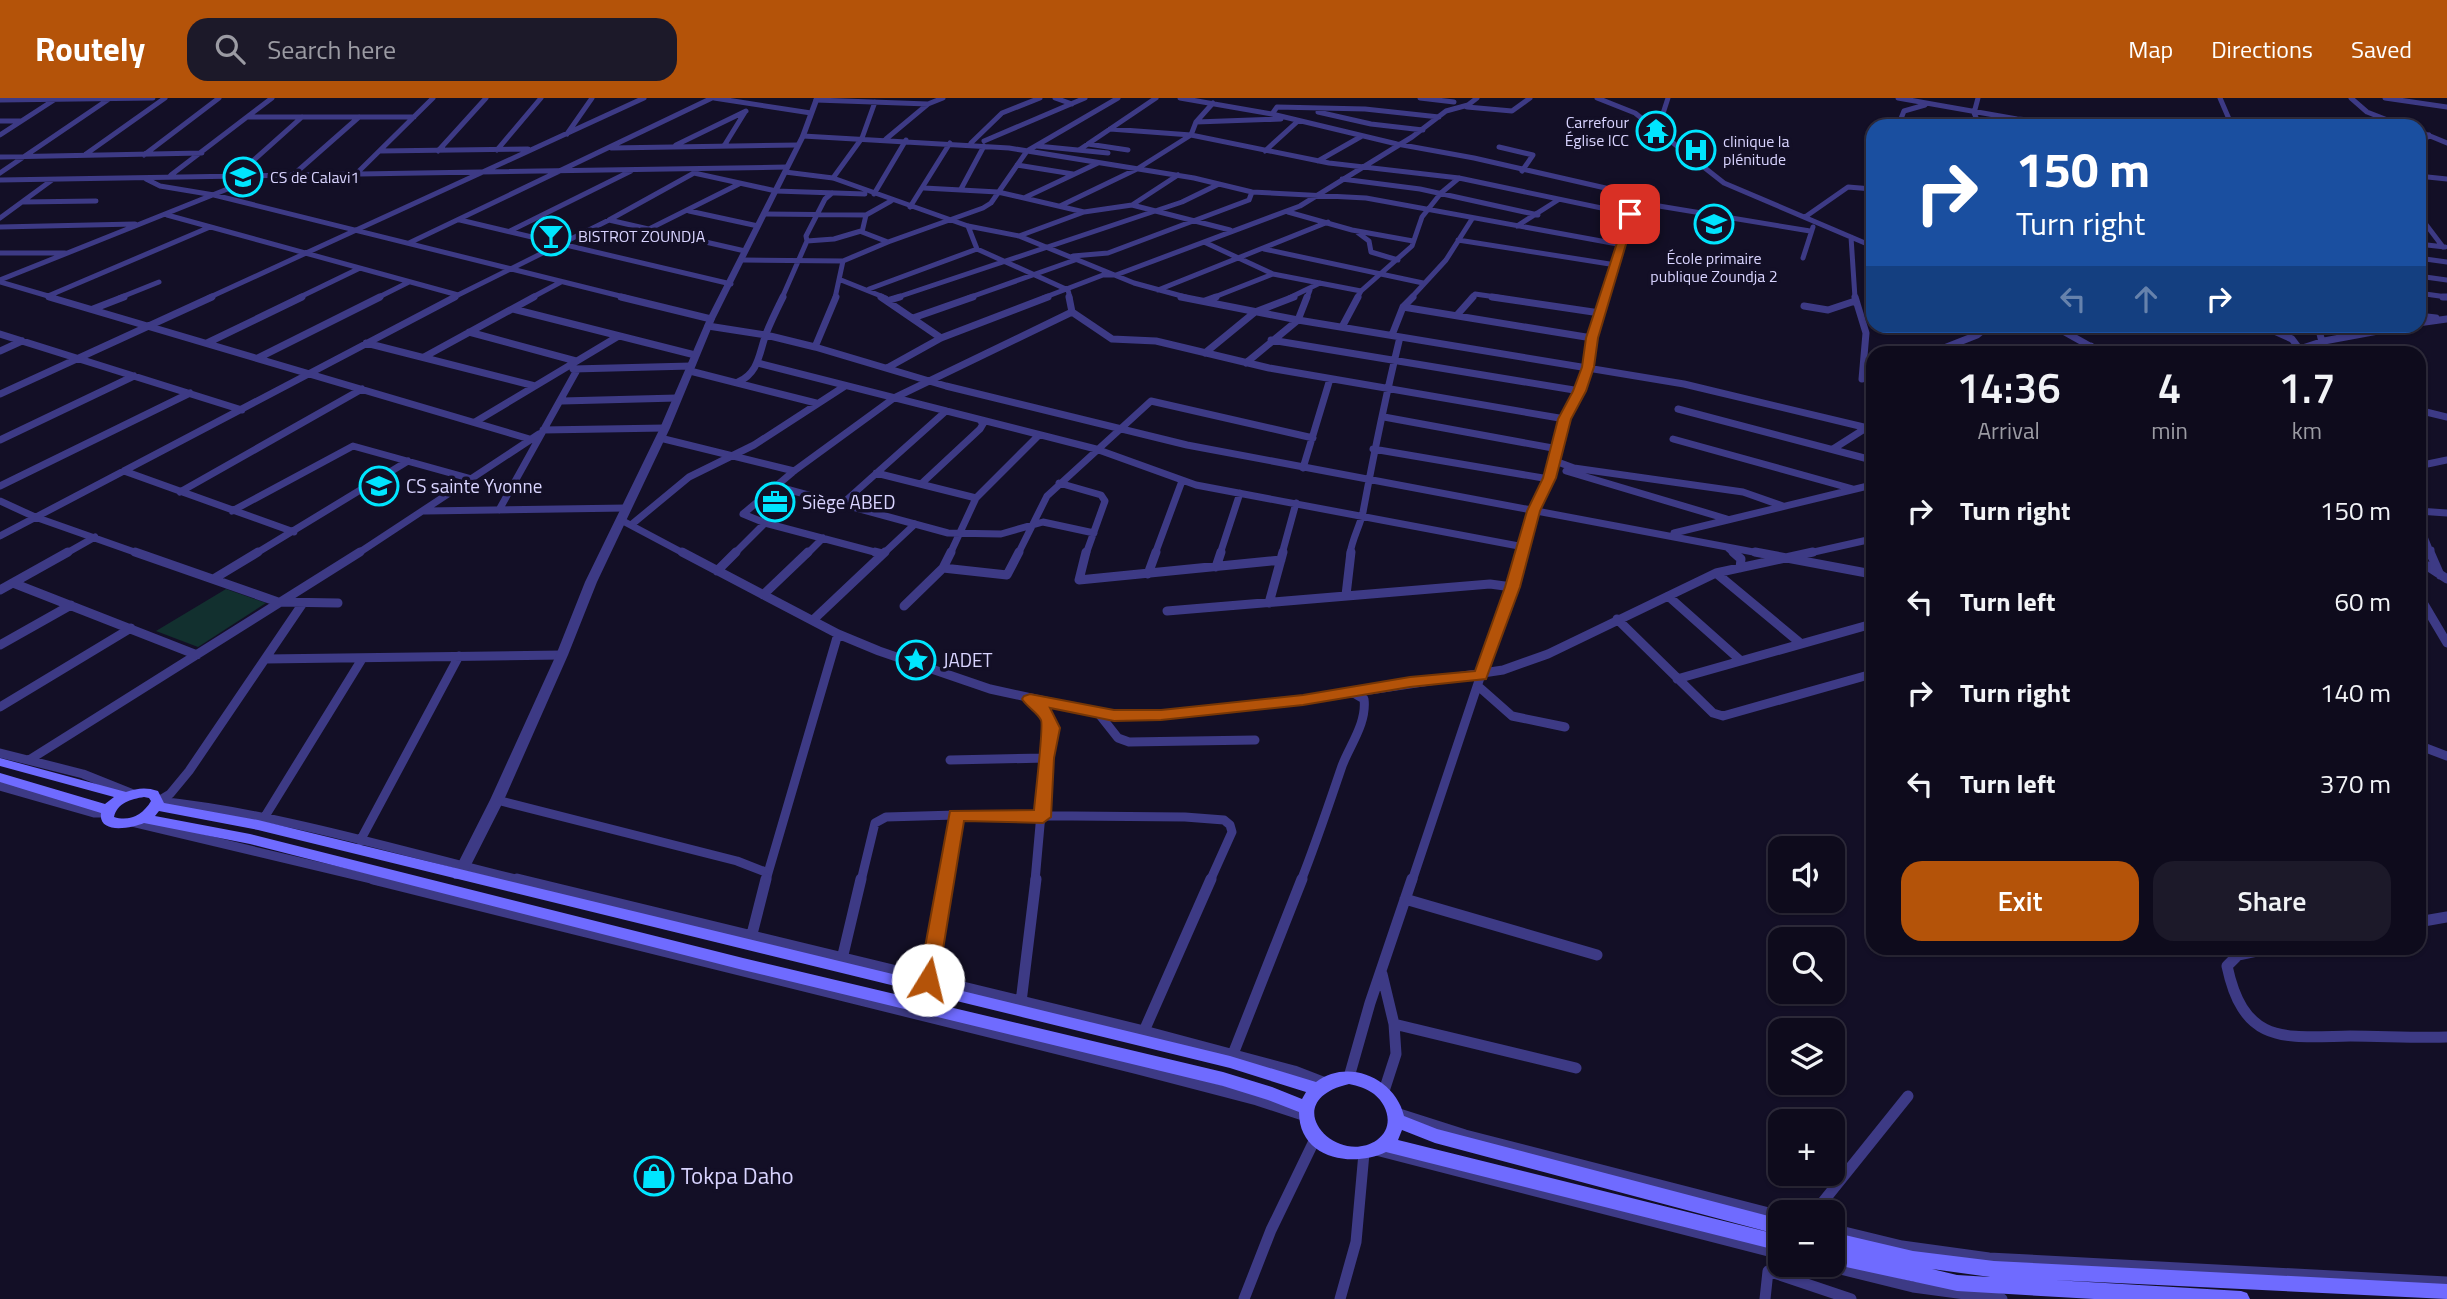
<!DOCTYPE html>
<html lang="en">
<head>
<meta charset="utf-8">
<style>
	body { margin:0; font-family:"Titillium Web",sans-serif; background:#1c1929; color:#f1f3f6; height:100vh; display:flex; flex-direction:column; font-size:26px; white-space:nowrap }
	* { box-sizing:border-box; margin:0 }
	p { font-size:23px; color:#9b9ba3 }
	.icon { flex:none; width:38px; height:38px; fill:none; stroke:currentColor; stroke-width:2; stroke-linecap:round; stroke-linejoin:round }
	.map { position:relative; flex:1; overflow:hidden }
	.drawer { position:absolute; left:1866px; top:248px; width:560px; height:609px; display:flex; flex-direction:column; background:#0e0b1c; border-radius:21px; box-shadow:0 2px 5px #0004,0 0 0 2px #2e2b3b }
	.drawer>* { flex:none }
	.guide { position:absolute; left:1866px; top:21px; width:560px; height:214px; border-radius:21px; box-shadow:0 2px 5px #0004,0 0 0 2px #2e2b3b; background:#1a4fa0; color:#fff; overflow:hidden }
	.fabs { position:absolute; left:1768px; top:738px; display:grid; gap:14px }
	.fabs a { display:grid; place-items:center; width:77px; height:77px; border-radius:14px; background:#0e0b1c; box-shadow:0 2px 5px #0004,0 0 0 2px #2e2b3b; font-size:35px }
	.pin { position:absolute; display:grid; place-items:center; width:60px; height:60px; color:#fff; margin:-30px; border-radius:14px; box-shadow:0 4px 10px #0006 }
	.me { position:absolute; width:77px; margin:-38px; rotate:9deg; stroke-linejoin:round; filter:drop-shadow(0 0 5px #0008) }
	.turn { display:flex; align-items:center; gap:24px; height:147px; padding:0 35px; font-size:32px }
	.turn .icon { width:91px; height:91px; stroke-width:2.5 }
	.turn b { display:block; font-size:49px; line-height:60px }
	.lanes { display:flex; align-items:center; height:66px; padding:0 35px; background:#0003; justify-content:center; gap:35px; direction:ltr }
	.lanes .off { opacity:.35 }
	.eta { display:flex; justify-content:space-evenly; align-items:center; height:119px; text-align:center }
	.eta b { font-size:42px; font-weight:600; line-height:49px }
	.primary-button { display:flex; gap:14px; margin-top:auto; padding:14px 35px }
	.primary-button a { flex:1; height:80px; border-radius:21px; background:#b45309; color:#fff; font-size:28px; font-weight:600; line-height:80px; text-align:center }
	.primary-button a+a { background:#1c1929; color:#f1f3f6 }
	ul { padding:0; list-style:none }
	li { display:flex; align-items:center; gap:21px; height:91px; padding:0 35px }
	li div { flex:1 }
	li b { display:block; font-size:26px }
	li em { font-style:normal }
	header { display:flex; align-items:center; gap:42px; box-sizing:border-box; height:98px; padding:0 35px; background:#b45309; color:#fff }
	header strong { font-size:33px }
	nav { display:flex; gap:38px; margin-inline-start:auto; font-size:24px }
	.search { width:490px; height:63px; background:#1c1929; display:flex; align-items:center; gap:18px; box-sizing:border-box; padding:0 24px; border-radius:21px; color:#9b9ba3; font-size:26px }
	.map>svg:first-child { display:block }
	.green { fill:#12302f }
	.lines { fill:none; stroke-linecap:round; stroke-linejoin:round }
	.minor-far3 { stroke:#3d3a85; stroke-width:5 }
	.minor-far2 { stroke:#3d3a85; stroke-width:7 }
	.minor-far1 { stroke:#3d3a85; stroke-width:9 }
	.minor { stroke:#3d3a85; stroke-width:11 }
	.tertiary { fill:#3d3a85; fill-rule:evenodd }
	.secondary { fill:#6f6bff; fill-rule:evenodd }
	.route { fill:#b45309; stroke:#753606; stroke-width:2 }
	.labels { text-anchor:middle; stroke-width:7; stroke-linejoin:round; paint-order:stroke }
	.far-poi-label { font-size:16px; fill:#d9d4ff; stroke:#130f26; text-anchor:start }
	.poi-label { font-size:19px; fill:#d9d4ff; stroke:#130f26; text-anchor:start }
	.near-poi-label { font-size:23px; fill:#d9d4ff; stroke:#130f26; text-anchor:start }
</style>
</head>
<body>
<header>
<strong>Routely</strong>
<div class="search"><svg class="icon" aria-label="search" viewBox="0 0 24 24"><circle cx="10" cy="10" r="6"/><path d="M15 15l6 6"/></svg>Search here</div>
<nav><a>Map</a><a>Directions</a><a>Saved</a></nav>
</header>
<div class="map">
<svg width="2447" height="1201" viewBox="0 0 2447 1201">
	<rect width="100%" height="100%" fill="#130f26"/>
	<!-- green -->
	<path class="green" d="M226,491l40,14 -68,44 -42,-16z"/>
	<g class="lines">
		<!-- minor-far3 -->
		<path class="minor-far3" d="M714,0l97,15
			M1055,0l17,6
			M1180,0l92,16 125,30 77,14 149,34 36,14 151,25
			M1420,0l34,4
			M1597,0l38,15 89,70 148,63
			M1898,0l119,21 96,7
			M1978,0l-4,15 6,13
			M2220,0l12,28
			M2351,0l16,14 36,14
			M2385,0l62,9
			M0,2l153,-2
			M816,2l112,4
			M1467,9l45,4 18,-13
			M1318,14l53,12 52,6
			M1272,16l5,-7 88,2 74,8
			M249,19h165
			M0,23h20
			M1196,24l85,-3
			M1898,28l6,-15 21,-6
			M1110,31l81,6 138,28 130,15 171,36
			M2418,33l29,12
			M1657,34l11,-34
			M567,36l25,-36
			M0,37l54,-35
			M803,38l206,12 185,30 58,14 114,6 257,47
			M886,41l42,-35 15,-6
			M984,43l101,-43
			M971,45l31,-30 38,-15
			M1088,46l40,6
			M676,47l70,-34
			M724,48l21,-34
			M1037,48l71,7
			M1499,49l34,8 -11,16
			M611,50l187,-3
			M2418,50l11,-13
			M497,52l44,-52
			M1079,52l77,-52
			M380,53l148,-2
			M438,53l48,-53
			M1265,53l33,-30
			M86,56l79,-56
			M144,57l75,-57
			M0,59l202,-4
			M1318,63l44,-25
			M1017,67l56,9
			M785,74l48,6 135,48 51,10 115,47 55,15
			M0,75l109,-74
			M694,75l82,18 89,3
			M171,77l101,-77
			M355,77l78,-77
			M236,78l66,-59
			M292,78l67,-59
			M2418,78l29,3
			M833,80l29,-40 13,-36
			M146,81l14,7 54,9 414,103
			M1342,81l78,10 118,26
			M0,82l787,-13
			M924,90l74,4 86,20
			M961,91l23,-43
			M874,96l32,-54
			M1026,99l72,-34
			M891,103l-25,14 -4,17 26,10 95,-34 8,-5 36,-52 91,-53
			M22,104l74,-1
			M1132,107l46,-30
			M1060,108l77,-37 54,-34 5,-13 17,-19
			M910,109l40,-64
			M689,113l69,15
			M1288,114l64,18 61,11
			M765,116l101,1
			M2418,116l25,33
			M167,117l291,80
			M1805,119l43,-30 24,2
			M0,120l52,-38
			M460,122l271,64
			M609,122l136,31
			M968,128l9,23 91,41
			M1517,128l41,-26
			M0,129l135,-3
			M649,131l90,-45
			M510,133l121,-60
			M1357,134l12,9 2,11 27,8
			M1019,138l65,-24 48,-7 98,25
			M1851,139l4,61
			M1458,142l158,25
			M807,143l27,-2 27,-8
			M1204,144l69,32 88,17
			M409,145l303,-145
			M2418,146l27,3
			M1264,151l159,34
			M0,155h65
			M1073,158l35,-3 141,-53 3,-8
			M1803,160l10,-31
			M2418,160l29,4
			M743,162l100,1 45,-19
			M2418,178l29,4
			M0,182l255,-102
			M841,182l45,18
			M0,184l55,16
			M869,191l108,-40
			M1068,192l2,8
			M1158,192l170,-68
			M2418,195l29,4
			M48,198l162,-69
			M119,200l40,-16
			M208,200l436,-200
			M298,200l60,-29
			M377,200l32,-16
			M452,200l157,-78 85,-47 2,-4
			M531,200l30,-16
			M782,200l25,-57 -1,-5 19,-37 7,-6
			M835,200l8,-37
			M895,200l287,-96 37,-18
			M968,200l107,-38
			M1043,200l60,-23h13l184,-69 112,-69 34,-26 22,-6 9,-7
			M1212,200l61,-24
			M1289,200l31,-15
			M1307,200l3,-8
			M1357,200l4,-7 51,-45 10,-29 19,-24 18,-15
			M1411,200l35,-38 26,-41
			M1471,200l4,-4 28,4
			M1605,200c12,-34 18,-70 33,-102"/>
		<!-- minor-far2 -->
		<path class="minor-far2" d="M49,199l484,143
			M621,199l90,22
			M881,199l60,41
			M1069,199l3,15 40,27 44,2 113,27 296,51
			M1181,199l117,23 386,64 188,45
			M1492,199l108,16
			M1855,199l11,36 -4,46
			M2443,199h4
			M890,202l10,-3
			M1205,203l11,-4
			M1804,208l24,4 27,-9
			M1403,209l189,31
			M93,211l31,-12
			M513,211l182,46
			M1457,217l16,-18
			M2418,218l18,2
			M913,220l60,-21
			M2418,225l29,-4
			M708,228l58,9 49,12 131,39 241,59 577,109
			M2054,228l50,28
			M2263,228l29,13 9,12
			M2318,228l4,16
			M1342,229l16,-30
			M469,234l107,29
			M0,236l242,76
			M1392,237l11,-28 10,-10
			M1271,242l309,51
			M207,245l95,-46
			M366,245l169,43
			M815,249l21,-50
			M1944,250l33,-13 11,-9
			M0,253l22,-10
			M1205,255l50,-41 39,-15
			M2062,256l29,-8
			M2284,256l40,-13 81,-15
			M424,259l110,-60
			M258,260l122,-61
			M758,265l338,86 100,36 328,62
			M1246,265l52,-43 9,-23
			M887,270l54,-30 107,-41
			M573,271l118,-3
			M690,273l126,32
			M738,284c21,-9 21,-29 28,-48 5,-13 11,-25 17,-37
			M0,296l212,-97
			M562,303l115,-3
			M1678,311l194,51
			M2418,312l29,7
			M1384,319l174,32
			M475,324l142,-85
			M543,332l122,-2
			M660,340l134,33
			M1673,341l180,50
			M0,342l134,-64
			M1373,351l176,30
			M1833,351l33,-21
			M1555,363l19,7 169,24 40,14
			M2418,368l29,-6
			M1303,370l27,-89
			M124,373l170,61
			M1566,373l161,48
			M876,375l100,25
			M1059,385l42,12 4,6 -19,53
			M921,386l59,-55 3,-5 -3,-4
			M0,388l190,-93
			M775,388l173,47 53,1 42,-12 51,11
			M180,394l182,-103
			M0,403l35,16 105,37
			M842,406l104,-93
			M499,412l78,-140
			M232,413l121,-65 119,33
			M425,413l201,-3
			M2418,413l29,2
			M621,422l64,34
			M2418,424l13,32
			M631,427l58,-48 65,-32 91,-59
			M1674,435l198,-48
			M0,438l455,-239
			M1728,450l7,6
			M2418,451l13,1
			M65,456l30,-17
			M255,456l153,-93
			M357,456l182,-120
			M734,456l31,-31
			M807,456l16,-16
			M882,456l-117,-31 -22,-9 51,-43 100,-73 178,-86
			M883,456l32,-30
			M950,456l26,-56 63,-63
			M1018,456l29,-58 104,-95 162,37
			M1155,456l27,-73
			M1220,456l20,-61
			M1282,456l14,-51
			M1350,456c2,-15 10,-28 13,-42 11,-59 23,-117 37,-175
			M1521,456l12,-43 16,-32 16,-60 15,-28 8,-24 4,-29 14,-41
			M1805,456l67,-15"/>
		<!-- minor-far1 -->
		<path class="minor-far1" d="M135,454l143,50 60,1
			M682,454l156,82 41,17 111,38 124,27 47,-1 142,-15 200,-30 45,-16 168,-81 97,-21
			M875,454l8,2
			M1086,454l-7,28 202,-20
			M1733,454l8,7 -1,9
			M1755,454l117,22
			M2430,454l10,23
			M2418,462l29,19
			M1216,469l5,-15
			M943,470l64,7 12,-23
			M717,473l19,-19
			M1716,475l83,69
			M1148,476l8,-22
			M215,480l43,-26
			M13,485l184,72
			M0,492l68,-38
			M2418,496l29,49
			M763,497l45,-43
			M1346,497l5,-43
			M1668,498l72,64
			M1269,505l14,-51
			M904,508l39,-38 8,-16
			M1167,513l323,-27 22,3
			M1617,521l96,94 10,3 149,-42
			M813,522l72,-68
			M0,547l71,-40
			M266,561l296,-4
			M1677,581l195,-55
			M1478,588l34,30 53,11
			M0,609l131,-79
			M1099,616l19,24 11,4 126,-2
			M2418,647l29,11
			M0,655l83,21 50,20
			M29,662l331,-208
			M950,662l96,-2 6,-22 -1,-16 -20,-20
			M0,688l94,27h13
			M160,702l10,-6 19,-23 114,-168
			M497,702l240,61 31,12 -2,8
			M158,703c124,13 245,51 366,80
			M264,720l98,-159
			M132,724l248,59
			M360,743l99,-185
			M768,775l70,-239
			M861,783l14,-58 11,-6 70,-2 229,2 39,3 6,5 2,7 -22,49
			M945,783l11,-66
			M1035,783l11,-123
			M1301,783c15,-38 28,-77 41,-115 8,-21 25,-43 22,-67l-12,-7
			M1412,783l110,-329"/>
		<!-- minor -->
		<path class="minor" d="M373,781l765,190 119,31 49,16
			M517,781l627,152 150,40 31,12
			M1405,801l192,56
			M2418,824l29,-5
			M751,840l15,-59
			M2271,850l-33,7 -11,11c17,80 58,71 123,70 32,0 65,2 97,1
			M842,861l19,-80
			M1382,876l12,50 2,30 -12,37
			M928,882l17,-101
			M1021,904l15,-123
			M1394,926l182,44
			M1144,933l67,-152
			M1233,956l69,-175
			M1349,979l21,-74 42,-124
			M1396,1015l69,22 315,81
			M1376,1052l404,104
			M1814,1115l94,-117
			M1832,1131l70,17 87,12 458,24
			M1824,1167l89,22 89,12
			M1244,1201l27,-69 45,-93
			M1340,1201l16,-57 8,-89
			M1765,1201l3,-28 83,28"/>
		<!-- tertiary -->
		<path class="tertiary" d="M814,0h6l-14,38 -91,183 -45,109 -73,154 -29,73 -64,145 -40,79h-10l-2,-4 38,-75 66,-145 29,-73 75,-154 47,-109 93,-183z"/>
		<!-- secondary -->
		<path class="secondary" d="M0,660l126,34c12,-4 20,-5 32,-1l6,12 94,17 972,236 86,26c32,-24 79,-4 88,34l33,13 343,90v16l-345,-92 -33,-13 -4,10 382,95v16l-394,-99c-34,16 -87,7 -87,-40l-31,-12 -45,-14 -480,-116 -493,-126 -106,-21c-12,5 -46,12 -43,-10l-101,-31v-9l105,31 9,-7 -114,-31zM144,699l5,1 2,3c-8,14 -22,21 -37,16 3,-14 17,-18 30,-20zM159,713l99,19 972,238 76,24 -4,7 -30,-12 -49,-15 -480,-114 -493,-124 -95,-18zM1349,986c9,2 17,4 25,10 15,12 20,34 3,46 -41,28 -102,-39 -28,-56z
			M1832,1134l81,19 81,10 453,23v15l-393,-19 187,11 6,2 3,6h-156l-137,-8 -125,-27v-16l6,1 -6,-1zM1932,1171l58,8 -33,-2z"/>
	</g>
	<!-- route -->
	<path class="route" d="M1627,114l8,2 -37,124 -4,29 -8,24 -15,28 -15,59 -16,33 -20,76 -34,92 -76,8 -107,18 -142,15 -47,1 -64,-13 10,20 -6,30 -3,59 -8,6 -79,-2 -26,159 -3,5 -7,2 -7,-2 -2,-5 31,-169 84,-1c1,-12 10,-86 7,-90 -4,-8 -14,-13 -19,-21l2,-3 6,-2 84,16h47l142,-15 107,-18 65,-6 30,-84 22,-76 16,-33 15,-59 15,-28 9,-24 4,-29z"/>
	<!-- icons -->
	<defs>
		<symbol id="temple-ring" viewBox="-11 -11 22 22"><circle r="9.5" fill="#130f26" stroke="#00e5ff" stroke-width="1.5"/><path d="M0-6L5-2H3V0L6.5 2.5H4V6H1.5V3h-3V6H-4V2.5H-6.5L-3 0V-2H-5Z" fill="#00e5ff"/></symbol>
		<symbol id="hospital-ring" viewBox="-11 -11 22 22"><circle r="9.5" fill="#130f26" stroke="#00e5ff" stroke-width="1.5"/><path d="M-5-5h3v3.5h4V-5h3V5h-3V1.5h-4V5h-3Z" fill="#00e5ff"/></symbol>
		<symbol id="school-ring" viewBox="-11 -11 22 22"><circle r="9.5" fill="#130f26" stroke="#00e5ff" stroke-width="1.5"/><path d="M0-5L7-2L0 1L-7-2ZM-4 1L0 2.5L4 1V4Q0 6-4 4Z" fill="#00e5ff"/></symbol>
		<symbol id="bar-ring" viewBox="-11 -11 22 22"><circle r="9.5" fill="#130f26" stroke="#00e5ff" stroke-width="1.5"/><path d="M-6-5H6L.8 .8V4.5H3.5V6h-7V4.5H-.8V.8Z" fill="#00e5ff"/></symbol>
		<symbol id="office-ring" viewBox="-11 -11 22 22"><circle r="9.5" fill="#130f26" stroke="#00e5ff" stroke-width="1.5"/><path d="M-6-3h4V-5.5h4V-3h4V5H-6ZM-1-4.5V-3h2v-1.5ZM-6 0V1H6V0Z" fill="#00e5ff"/></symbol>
		<symbol id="sight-ring" viewBox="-11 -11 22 22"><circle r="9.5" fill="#130f26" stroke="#00e5ff" stroke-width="1.5"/><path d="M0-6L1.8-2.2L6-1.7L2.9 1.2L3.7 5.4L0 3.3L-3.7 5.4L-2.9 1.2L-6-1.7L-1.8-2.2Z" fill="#00e5ff"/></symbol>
		<symbol id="shop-ring" viewBox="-11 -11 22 22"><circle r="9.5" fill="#130f26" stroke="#00e5ff" stroke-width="1.5"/><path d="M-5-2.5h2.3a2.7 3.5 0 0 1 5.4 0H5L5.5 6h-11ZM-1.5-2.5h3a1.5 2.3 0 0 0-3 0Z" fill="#00e5ff"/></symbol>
	</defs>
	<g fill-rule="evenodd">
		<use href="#temple-ring" x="1634" y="11" width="44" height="44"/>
		<use href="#hospital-ring" x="1674" y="30" width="44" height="44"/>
		<use href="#school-ring" x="221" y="57" width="44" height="44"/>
		<use href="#school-ring" x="1692" y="104" width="44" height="44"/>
		<use href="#bar-ring" x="529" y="116" width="44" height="44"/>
		<use href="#school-ring" x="357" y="366" width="44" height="44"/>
		<use href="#office-ring" x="753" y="382" width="44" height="44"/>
		<use href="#sight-ring" x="894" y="540" width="44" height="44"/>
		<use href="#shop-ring" x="632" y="1056" width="44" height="44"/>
	</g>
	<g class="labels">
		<!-- far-poi labels -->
		<g class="far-poi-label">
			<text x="1629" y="30" text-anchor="end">Carrefour<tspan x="1629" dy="18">Église ICC</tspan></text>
			<text x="1723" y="49">clinique la<tspan x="1723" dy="18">plénitude</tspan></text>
			<text x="270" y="85">CS de Calavi1</text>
			<text x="578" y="144">BISTROT ZOUNDJA</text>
			<text x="1714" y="166" text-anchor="middle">École primaire<tspan x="1714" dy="18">publique Zoundja 2</tspan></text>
		</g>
		<!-- poi labels -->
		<g class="poi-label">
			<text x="406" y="395">CS sainte Yvonne</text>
			<text x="802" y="411">Siège ABED</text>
			<text x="943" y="569">JADET</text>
		</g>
		<!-- near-poi labels -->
		<g class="near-poi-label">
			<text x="681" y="1086">Tokpa Daho</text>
		</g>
	</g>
</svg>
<div class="fabs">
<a><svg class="icon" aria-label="sound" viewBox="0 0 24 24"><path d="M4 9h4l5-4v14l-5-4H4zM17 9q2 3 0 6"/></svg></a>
<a><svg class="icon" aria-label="search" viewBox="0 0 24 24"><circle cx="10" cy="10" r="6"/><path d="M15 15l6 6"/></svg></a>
<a><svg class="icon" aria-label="layers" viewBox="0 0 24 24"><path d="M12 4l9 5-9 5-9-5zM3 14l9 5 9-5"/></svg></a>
<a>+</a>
<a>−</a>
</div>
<div class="pin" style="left:1630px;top:116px;background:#d93025"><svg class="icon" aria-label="arrive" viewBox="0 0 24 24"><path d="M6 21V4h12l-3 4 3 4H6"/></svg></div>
<svg class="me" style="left:928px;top:882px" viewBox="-20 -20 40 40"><circle r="19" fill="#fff"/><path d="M0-13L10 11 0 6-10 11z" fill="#b45309"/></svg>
<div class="guide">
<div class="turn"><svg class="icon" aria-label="right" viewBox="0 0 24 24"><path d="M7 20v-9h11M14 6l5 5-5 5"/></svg><div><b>150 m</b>Turn right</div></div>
<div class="lanes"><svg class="icon off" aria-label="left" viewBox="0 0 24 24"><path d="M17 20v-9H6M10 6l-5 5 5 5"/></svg><svg class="icon off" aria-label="ahead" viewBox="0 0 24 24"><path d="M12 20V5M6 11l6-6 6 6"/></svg><svg class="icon" aria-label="right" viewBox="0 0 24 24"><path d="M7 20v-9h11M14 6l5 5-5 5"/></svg></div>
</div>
<section class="drawer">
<div class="eta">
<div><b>14:36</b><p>Arrival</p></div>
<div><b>4</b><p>min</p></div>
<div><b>1.7</b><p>km</p></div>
</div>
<ul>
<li><svg class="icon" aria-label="right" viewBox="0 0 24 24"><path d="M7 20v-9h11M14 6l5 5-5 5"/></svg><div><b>Turn right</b></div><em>150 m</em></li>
<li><svg class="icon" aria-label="left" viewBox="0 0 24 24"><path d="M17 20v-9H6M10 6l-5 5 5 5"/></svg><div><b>Turn left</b></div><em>60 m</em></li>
<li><svg class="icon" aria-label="right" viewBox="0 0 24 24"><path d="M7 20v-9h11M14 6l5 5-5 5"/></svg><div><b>Turn right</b></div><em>140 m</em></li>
<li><svg class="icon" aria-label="left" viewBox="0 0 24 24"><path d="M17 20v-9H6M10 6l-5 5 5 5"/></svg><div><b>Turn left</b></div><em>370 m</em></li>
</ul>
<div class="primary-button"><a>Exit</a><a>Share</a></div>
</section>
</div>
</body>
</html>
